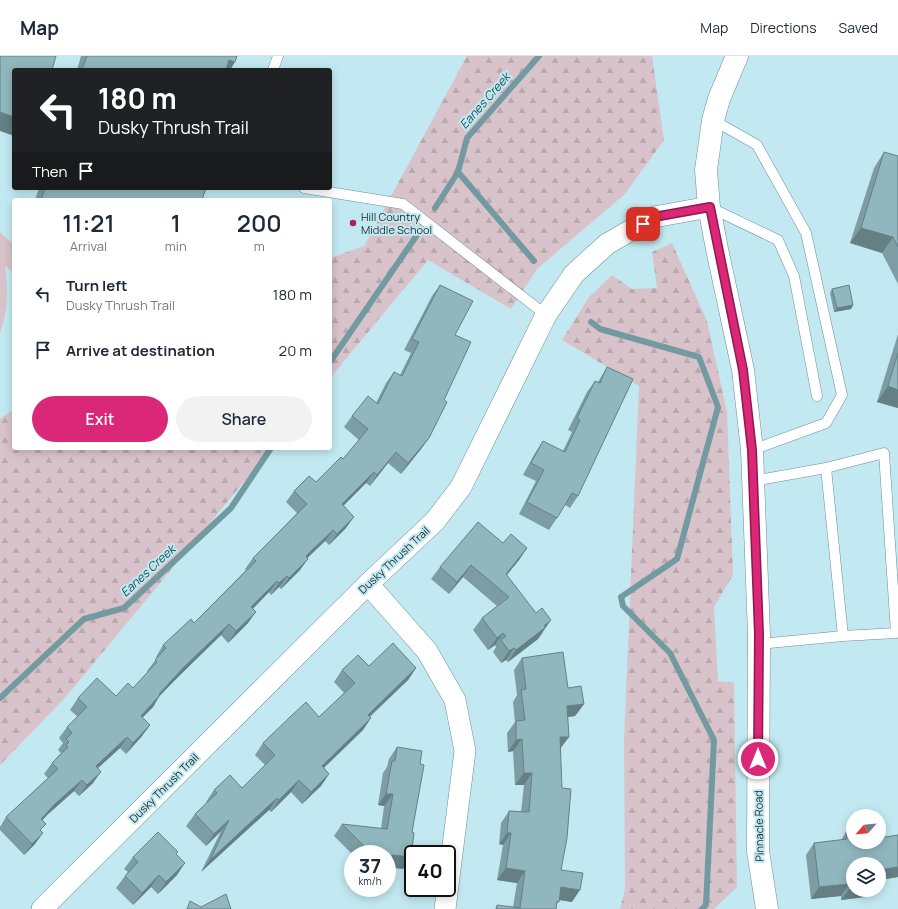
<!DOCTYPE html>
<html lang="en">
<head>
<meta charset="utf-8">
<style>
	body { margin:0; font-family:Manrope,sans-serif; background:#f2f2f3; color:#1f2937; height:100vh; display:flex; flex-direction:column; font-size:15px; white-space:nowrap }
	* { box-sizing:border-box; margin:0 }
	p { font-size:13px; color:#747a83 }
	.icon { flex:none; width:22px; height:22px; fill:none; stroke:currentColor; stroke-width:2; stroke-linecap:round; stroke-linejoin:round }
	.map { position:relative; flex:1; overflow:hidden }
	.drawer { position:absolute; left:12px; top:142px; width:320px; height:252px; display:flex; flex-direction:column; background:#fff; border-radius:4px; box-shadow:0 2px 10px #0003 }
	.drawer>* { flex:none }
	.hud { position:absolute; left:12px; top:12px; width:320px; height:122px; border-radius:4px; box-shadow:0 2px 10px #0003; background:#202124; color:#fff; overflow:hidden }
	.needle { width:26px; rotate:243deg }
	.fabs { position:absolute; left:846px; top:753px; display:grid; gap:8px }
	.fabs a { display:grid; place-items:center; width:40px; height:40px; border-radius:50%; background:#fff; box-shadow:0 2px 10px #0003; font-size:20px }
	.speed { position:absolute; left:344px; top:789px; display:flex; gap:8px; font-size:20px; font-weight:700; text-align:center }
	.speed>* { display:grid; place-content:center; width:52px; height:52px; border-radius:50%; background:#fff; box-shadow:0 2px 10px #0003; line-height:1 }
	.speed small { font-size:10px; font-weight:400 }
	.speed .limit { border:2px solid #111; border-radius:6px; background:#fff; color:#111 }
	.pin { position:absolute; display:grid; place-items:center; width:34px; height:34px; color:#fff; margin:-17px; border-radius:8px; box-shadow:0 2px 6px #0006 }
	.me { position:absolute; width:44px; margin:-22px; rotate:0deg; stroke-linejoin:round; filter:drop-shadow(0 0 3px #0008) }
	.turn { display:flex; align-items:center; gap:14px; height:84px; padding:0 20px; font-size:18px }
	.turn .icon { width:52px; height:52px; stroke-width:2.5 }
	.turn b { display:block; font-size:28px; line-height:34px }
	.then { display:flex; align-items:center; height:38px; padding:0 20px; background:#0003; gap:8px; font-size:15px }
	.eta { display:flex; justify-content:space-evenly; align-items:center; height:68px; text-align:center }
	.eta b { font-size:24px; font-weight:600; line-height:28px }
	.action { display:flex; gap:8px; margin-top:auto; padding:8px 20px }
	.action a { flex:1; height:46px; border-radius:24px; background:#db2777; color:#fff; font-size:16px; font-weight:600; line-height:46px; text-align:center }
	.action a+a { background:#f2f2f3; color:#1f2937 }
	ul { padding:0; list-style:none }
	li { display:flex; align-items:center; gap:12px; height:56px; padding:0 20px }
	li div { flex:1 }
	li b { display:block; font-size:15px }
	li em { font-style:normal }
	header { display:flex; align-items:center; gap:24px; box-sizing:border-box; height:56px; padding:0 20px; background:#fff; border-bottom:1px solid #e0e1e3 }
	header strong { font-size:19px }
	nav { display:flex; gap:22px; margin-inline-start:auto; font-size:14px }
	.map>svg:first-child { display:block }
	.grass { fill:#d9c3cb }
	.forest { fill:url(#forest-firs) }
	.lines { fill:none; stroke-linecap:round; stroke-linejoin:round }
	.stream { stroke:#749aa1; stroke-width:6 }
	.lane-casing { stroke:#6a8f97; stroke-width:11 }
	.street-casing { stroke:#6a8f97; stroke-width:22 }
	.secondary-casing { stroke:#6a8f97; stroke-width:23 }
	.lane { stroke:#fff; stroke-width:10 }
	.street { stroke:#fff; stroke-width:21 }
	.secondary { stroke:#fff; stroke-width:22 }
	.wall { fill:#7c9da3 }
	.shaded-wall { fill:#658085 }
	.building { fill:#90b7be; stroke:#658085 }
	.route-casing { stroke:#8e194d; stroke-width:10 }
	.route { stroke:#db2777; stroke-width:7 }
	.poi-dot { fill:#a82168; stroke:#c2e9f1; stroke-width:1.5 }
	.labels { text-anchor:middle; stroke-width:4; stroke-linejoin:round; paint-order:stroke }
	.poi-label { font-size:11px; fill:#1c2b2e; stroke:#c2e9f1; text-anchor:start }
	.street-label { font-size:11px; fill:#1c2b2e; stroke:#c2e9f1 }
	.water-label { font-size:12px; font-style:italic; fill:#1a525b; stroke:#c2e9f1 }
</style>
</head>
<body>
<header>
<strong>Map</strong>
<nav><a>Map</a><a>Directions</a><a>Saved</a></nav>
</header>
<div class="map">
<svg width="898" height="853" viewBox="0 0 898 853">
	<defs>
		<pattern id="forest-firs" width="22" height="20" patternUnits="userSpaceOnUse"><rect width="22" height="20" fill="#d9c3cb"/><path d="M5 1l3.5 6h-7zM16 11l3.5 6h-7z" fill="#baa8af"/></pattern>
	</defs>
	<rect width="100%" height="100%" fill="#c2e9f1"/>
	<!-- grass -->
	<path class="grass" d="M0,176l14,13v28l-9,-7c3,24 3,44 -5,67z"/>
	<!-- forest -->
	<path class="forest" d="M467,0h185l12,84 -39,54 -88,75 -26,40 -83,-49 -98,118v-120l34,-12z
		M672,187l35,78 20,91 6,163 -19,32 4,74 16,2 3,204 -23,22h-94l5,-20 -1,-150 15,-353 -77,-46 27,-43 23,-22 20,14 25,-1 -5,-36z
		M14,353v39h258l-208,251 -64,66v-346z"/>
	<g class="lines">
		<!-- stream -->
		<path class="stream" d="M458,116l76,89
			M435,152l23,-36 9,-34 72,-82
			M591,266l9,7 99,28 19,50 -41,152 -56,38 2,9 47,47 44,87 -8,165 -4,4
			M330,306l87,-127
			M0,642l84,-79 40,-11 107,-100 40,-60"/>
		<defs>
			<path id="lane" d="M273,14l5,-14
				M713,64l44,25 49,88 36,162 -16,28 -74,27
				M304,132l99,16 143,111
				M709,151l69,33 16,36 23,120
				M753,425l73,-13 58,-15 12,180 -53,3
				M759,588l84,-8 -17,-168"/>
			<path id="street" d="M368,528l59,67 28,49 10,51 -20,158
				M42,853l326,-325 67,-63 26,-34 85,-172 28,-41 33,-30 47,-27 55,-10"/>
			<path id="secondary" d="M737,0l-18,43 -6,21 -7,50 3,37 8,42 26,121 9,80 7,184 -1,217 9,58"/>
		</defs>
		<!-- lane casing -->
		<use href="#lane" class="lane-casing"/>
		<!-- street casing -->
		<use href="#street" class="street-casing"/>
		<!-- secondary casing -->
		<use href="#secondary" class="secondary-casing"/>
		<!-- lane -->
		<use href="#lane" class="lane"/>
		<!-- street -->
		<use href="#street" class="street"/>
		<!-- secondary -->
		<use href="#secondary" class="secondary"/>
	</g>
	<!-- wall -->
	<path class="wall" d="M81,0h156l-7,14h-153z
		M884,96l14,4v128l-16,-31 -32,-10 24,-75z
		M39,132h167l-4,12h-167z
		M440,229l15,50 -11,65 -15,38 -8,11 -20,25 -13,-11 -18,23 -4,-3 -23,23 3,22 -17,17 -4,-4 -18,17 -7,12 -19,19 -2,-2 -8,8 -2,-3 -16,17 -5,14 -20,20 -7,-8 -45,44 -16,16 -7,12 -11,11 8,7 -8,11 -16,18 -6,-6 -22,20 -5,15 -14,13 -5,-5 -27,24 -5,6 -1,10 -6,13 -11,11 -24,-25v-3l6,-10 42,-39 -4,-4 8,-11 6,-7 3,-3 -3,-3 5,-7 -4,-5 8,-11 11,-10 -8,-7 8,-12 38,-2 17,-8 15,-16 -1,-1 10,-13 -1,-1 7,-12 31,-22 52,-53 -1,-1 8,-11 44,-45 -11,-11 8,-11 22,-9 27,-23 16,-19 -15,-13 8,-11 24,-13 10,-20 8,-11 6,3 11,-22 -7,-3 28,-54z
		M832,233l21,16 -2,4 -17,3 -4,-19z
		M898,278v74l-21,-6z
		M607,311l-29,129 -8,12 -5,-3 -8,13 -8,12 -30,-16 17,-33 -13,-6 12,-22 8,-12 20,10 9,-19 -4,-2 19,-38 8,-11 3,1z
		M503,487l24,5 -8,12 -12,15 36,57 -5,7 -30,23 -2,-2 -5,3 -8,-11 3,-5 -1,-2 -7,5 -15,-20 9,-12 15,-12 -34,-29 -14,17 -18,-15 9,-12z
		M522,602l46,30 16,16 -9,12 -7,1 -8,32 1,121 11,32 -13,-2 -3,6v3h-61l2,-4 16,2 4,-24 -20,-3 6,-35 -4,-1 2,-21 8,-12 12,1 3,-27h-9l-2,-34 -5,1 -1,-19 8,-11 -2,-20 4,-7 -3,-25z
		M369,610l47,2 -8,12 -38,37 -7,13 -39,38 5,6 -8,12 -19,18 -11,-12 -20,20 -2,-2 -68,62 20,-41 -15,15 -20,-20 9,-12 12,-11 -1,-1 8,-12 28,-2 23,-23 -10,-10 8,-12 56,-26 25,-24 -10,-11 8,-12z
		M397,691l6,122 -12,-2 -1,6 -3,4v-23h-34v1l-19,-19 8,-12 39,5 3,-23 -6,-1 5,-32 4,-6 2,-8z
		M846,776l7,10h26l19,-7v42l-19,3v-16l-14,33 -24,3v-4l-30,3 -5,-44 8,-12 27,-3z
		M176,798l1,21 -19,19 -7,-7 -18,18 -17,-17 12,-16 -4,-3 9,-12z"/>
	<!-- shaded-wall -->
	<path class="shaded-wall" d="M229,4l6,2 -5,8h-8z
		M0,56l14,5v19l-14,-5z
		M861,172l32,9 -11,16 -32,-10z
		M853,249l-2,4 -17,3 3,-4z
		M888,330l10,4v18l-21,-6z
		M429,382l-8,11 -20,25 7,-11z
		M396,396l-8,11 -18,23 7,-11z
		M374,416l-8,11 -32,32 8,-11z
		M354,461l-8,11 -17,17 8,-11z
		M333,474l-8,11 -27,26 8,-11z
		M527,492l-8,12 -22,26 9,-12z
		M308,503l-8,11 -19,19 8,-11z
		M471,509l-8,12 -14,17 8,-12z
		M287,520l-8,11 -8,8 8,-12z
		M277,525l-8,11 -26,26 8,-11z
		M256,556l-8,11 -20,20 8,-12z
		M551,564l-13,19 -30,23 8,-12z
		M229,568l-8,11 -45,44 -25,26 8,-11 25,-27z
		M503,577l-8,12 -7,5 9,-12z
		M514,592l-8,12 -5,3 8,-12z
		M416,612l-8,12 -49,46 9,-11z
		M160,639l-7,12 -20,20 8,-11z
		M584,648l-9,12 -16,2 8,-12z
		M371,662l-8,12 -50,48 9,-12z
		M150,669l-8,11 -16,18 7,-11z
		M127,681l-7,11 -32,29 8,-11z
		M560,681h9l-9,12z
		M522,683l-9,12 -5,1 8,-12z
		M101,716l-8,11 -14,13 8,-11z
		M524,717h8l-8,12h-9z
		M329,718l-8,12 -19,18 9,-12z
		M82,724l-8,11 -27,24 -14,15 8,-11 14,-15z
		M299,724l-8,12 -20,20 8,-12z
		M386,738h7l-9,12 -6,-1z
		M277,742l-8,12 -68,62 9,-12z
		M229,764l-8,11 -15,15 8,-12z
		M43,777l-8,11 -11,11 8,-11z
		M507,777h4l-8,12 -4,-1z
		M392,799l19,2 -8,12 -16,-2z
		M185,807l-8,12 -19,19 8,-12z
		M898,811v10l-19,3v-10z
		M506,812l19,3 -8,12 -20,-3z
		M159,819l-8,12 -18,18 9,-12z
		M849,828l-8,12 -30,3 8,-12z
		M561,831l19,3 -8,12 -19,-3z
		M850,832h3v2h17l-5,7 -24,3z"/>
	<!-- building -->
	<path class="building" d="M0,0h56l-4,14h-38v47l-14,-5z
		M87,0h150l-2,6 -6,-2 -3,10h-144z
		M884,96l14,4v91l-5,-10 -32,-9z
		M45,132h161l-4,12h-161z
		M440,229l33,16 -18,34 16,7 -27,58 3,2 -18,36 -21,25 -12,-11 -19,23 -3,-3 -32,32 12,13 -17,17 -4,-4 -27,26 2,3 -19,19 -2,-2 -8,7 -2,-2 -26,26 5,5 -20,19 -7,-7 -45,43 -25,27 1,1 -19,21 9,9 -17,18 -6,-6 -31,29 5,6 -14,13 -5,-5 -27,24 -14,15 5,5 -6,6 3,3 -11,11 -26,-27 52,-48 -6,-6 16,-16 -2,-2 3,-3 -3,-3 6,-6 -5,-6 20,-20 -9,-9 19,-20 19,18 12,-13 5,5 24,-26 -2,-2 11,-12 -3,-3 28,-26 3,4 62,-62 -3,-3 54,-54 -13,-13 15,-15 7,6 25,-25 2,2 25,-30 -16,-13 16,-20 10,8 16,-32 8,4 17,-34 -7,-3z
		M849,229l4,20 -16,3 -5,-19z
		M898,297v37l-10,-4z
		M607,311l26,12 -55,117 -6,-3 -15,25 -30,-16 17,-32 -13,-7 12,-22 22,11 15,-32 -3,-2 18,-37 5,2z
		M478,466l25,21 8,-9 16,14 -21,26 30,39 6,-5 9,12 -7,6 2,1 -30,23 -2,-2 -5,3 -8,-11 5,-4 -3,-3 -6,5 -15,-20 27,-21 -38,-32 -14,17 -17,-15z
		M393,587l23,25 -48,47 3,3 -49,48 7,8 -18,18 -12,-12 -20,20 -2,-2 -67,62 19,-40 -15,14 -19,-20 22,-21 -3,-3 16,-15 12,13 33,-33 -12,-12 26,-25 17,-16 13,15 36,-34 -13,-13 16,-15 11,11z
		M563,596l5,36 13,-2 3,18 -17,2 2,31h-9l2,51 9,1 -4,49 -6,32 22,3 -3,17 -19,-3 -2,15 -2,-1 -1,8h-59v-4l23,3 5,-37 -19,-3 5,-35h-4l2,-22 20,1 3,-39h-8l-2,-34 -6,1v-19l9,-1 -4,-30 5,-1 -4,-31z
		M397,691l25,4 -2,13 4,1 -12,67 2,1 -3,24 -19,-2 -2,18 -3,-3v-16h-15l-30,-30 45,5 6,-35h-7l6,-33h3z
		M853,775v11h26v-4l19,-3v32l-19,3v-6h-26v24h-3l-1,-4 -30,3 -5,-44 33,-4 -1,-7z
		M158,776l20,20 -2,2 9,9 -19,19 -7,-7 -17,18 -17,-17 13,-14 -5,-5z
		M226,838l5,15h-44l3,-8 11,6z"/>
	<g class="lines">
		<defs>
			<path id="route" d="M643,168l11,-7 56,-10 33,163 9,80 7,184 -1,125"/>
		</defs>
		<!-- route casing -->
		<use href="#route" class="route-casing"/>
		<!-- route -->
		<use href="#route" class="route"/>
	</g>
	<!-- markers -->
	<circle class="poi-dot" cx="353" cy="167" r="4"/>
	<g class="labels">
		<!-- poi labels -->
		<g class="poi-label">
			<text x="361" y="165">Hill Country<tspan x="361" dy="13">Middle School</tspan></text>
		</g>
		<!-- street labels -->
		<g class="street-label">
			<text transform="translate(394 504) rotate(-43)" y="4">Dusky Thrush Trail</text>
			<text transform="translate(164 732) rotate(-45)" y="4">Dusky Thrush Trail</text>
			<text transform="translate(759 770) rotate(-91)" y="4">Pinnacle Road</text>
		</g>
		<!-- water labels -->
		<g class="water-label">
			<text transform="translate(485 45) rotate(-49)" y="4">Eanes Creek</text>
			<text transform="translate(148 515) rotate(-43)" y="4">Eanes Creek</text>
		</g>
	</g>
</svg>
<div class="fabs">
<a><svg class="needle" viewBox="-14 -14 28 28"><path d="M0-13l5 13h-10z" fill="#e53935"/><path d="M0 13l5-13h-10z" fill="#747a83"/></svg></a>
<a><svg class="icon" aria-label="layers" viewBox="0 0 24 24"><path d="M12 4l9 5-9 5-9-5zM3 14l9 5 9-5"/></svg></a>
</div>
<div class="speed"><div>37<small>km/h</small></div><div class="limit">40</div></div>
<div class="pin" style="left:643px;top:168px;background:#d93025"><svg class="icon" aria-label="arrive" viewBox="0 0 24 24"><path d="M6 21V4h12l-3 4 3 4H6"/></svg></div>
<svg class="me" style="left:758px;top:703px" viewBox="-20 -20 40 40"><circle r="17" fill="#db2777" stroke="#fff" stroke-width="3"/><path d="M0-11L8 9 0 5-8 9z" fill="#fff"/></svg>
<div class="hud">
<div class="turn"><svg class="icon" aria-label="left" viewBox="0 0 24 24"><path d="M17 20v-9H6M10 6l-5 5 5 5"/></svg><div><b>180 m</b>Dusky Thrush Trail</div></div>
<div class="then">Then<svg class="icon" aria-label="arrive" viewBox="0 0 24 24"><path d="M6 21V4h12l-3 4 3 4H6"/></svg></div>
</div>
<section class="drawer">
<div class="eta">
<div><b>11:21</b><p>Arrival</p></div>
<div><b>1</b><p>min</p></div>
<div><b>200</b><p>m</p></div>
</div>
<ul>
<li><svg class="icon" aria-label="left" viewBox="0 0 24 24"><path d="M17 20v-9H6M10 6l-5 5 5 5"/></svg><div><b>Turn left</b><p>Dusky Thrush Trail</p></div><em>180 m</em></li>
<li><svg class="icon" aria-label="arrive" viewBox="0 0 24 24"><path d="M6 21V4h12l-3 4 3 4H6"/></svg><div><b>Arrive at destination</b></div><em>20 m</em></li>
</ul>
<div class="action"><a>Exit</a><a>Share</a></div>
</section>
</div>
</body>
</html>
